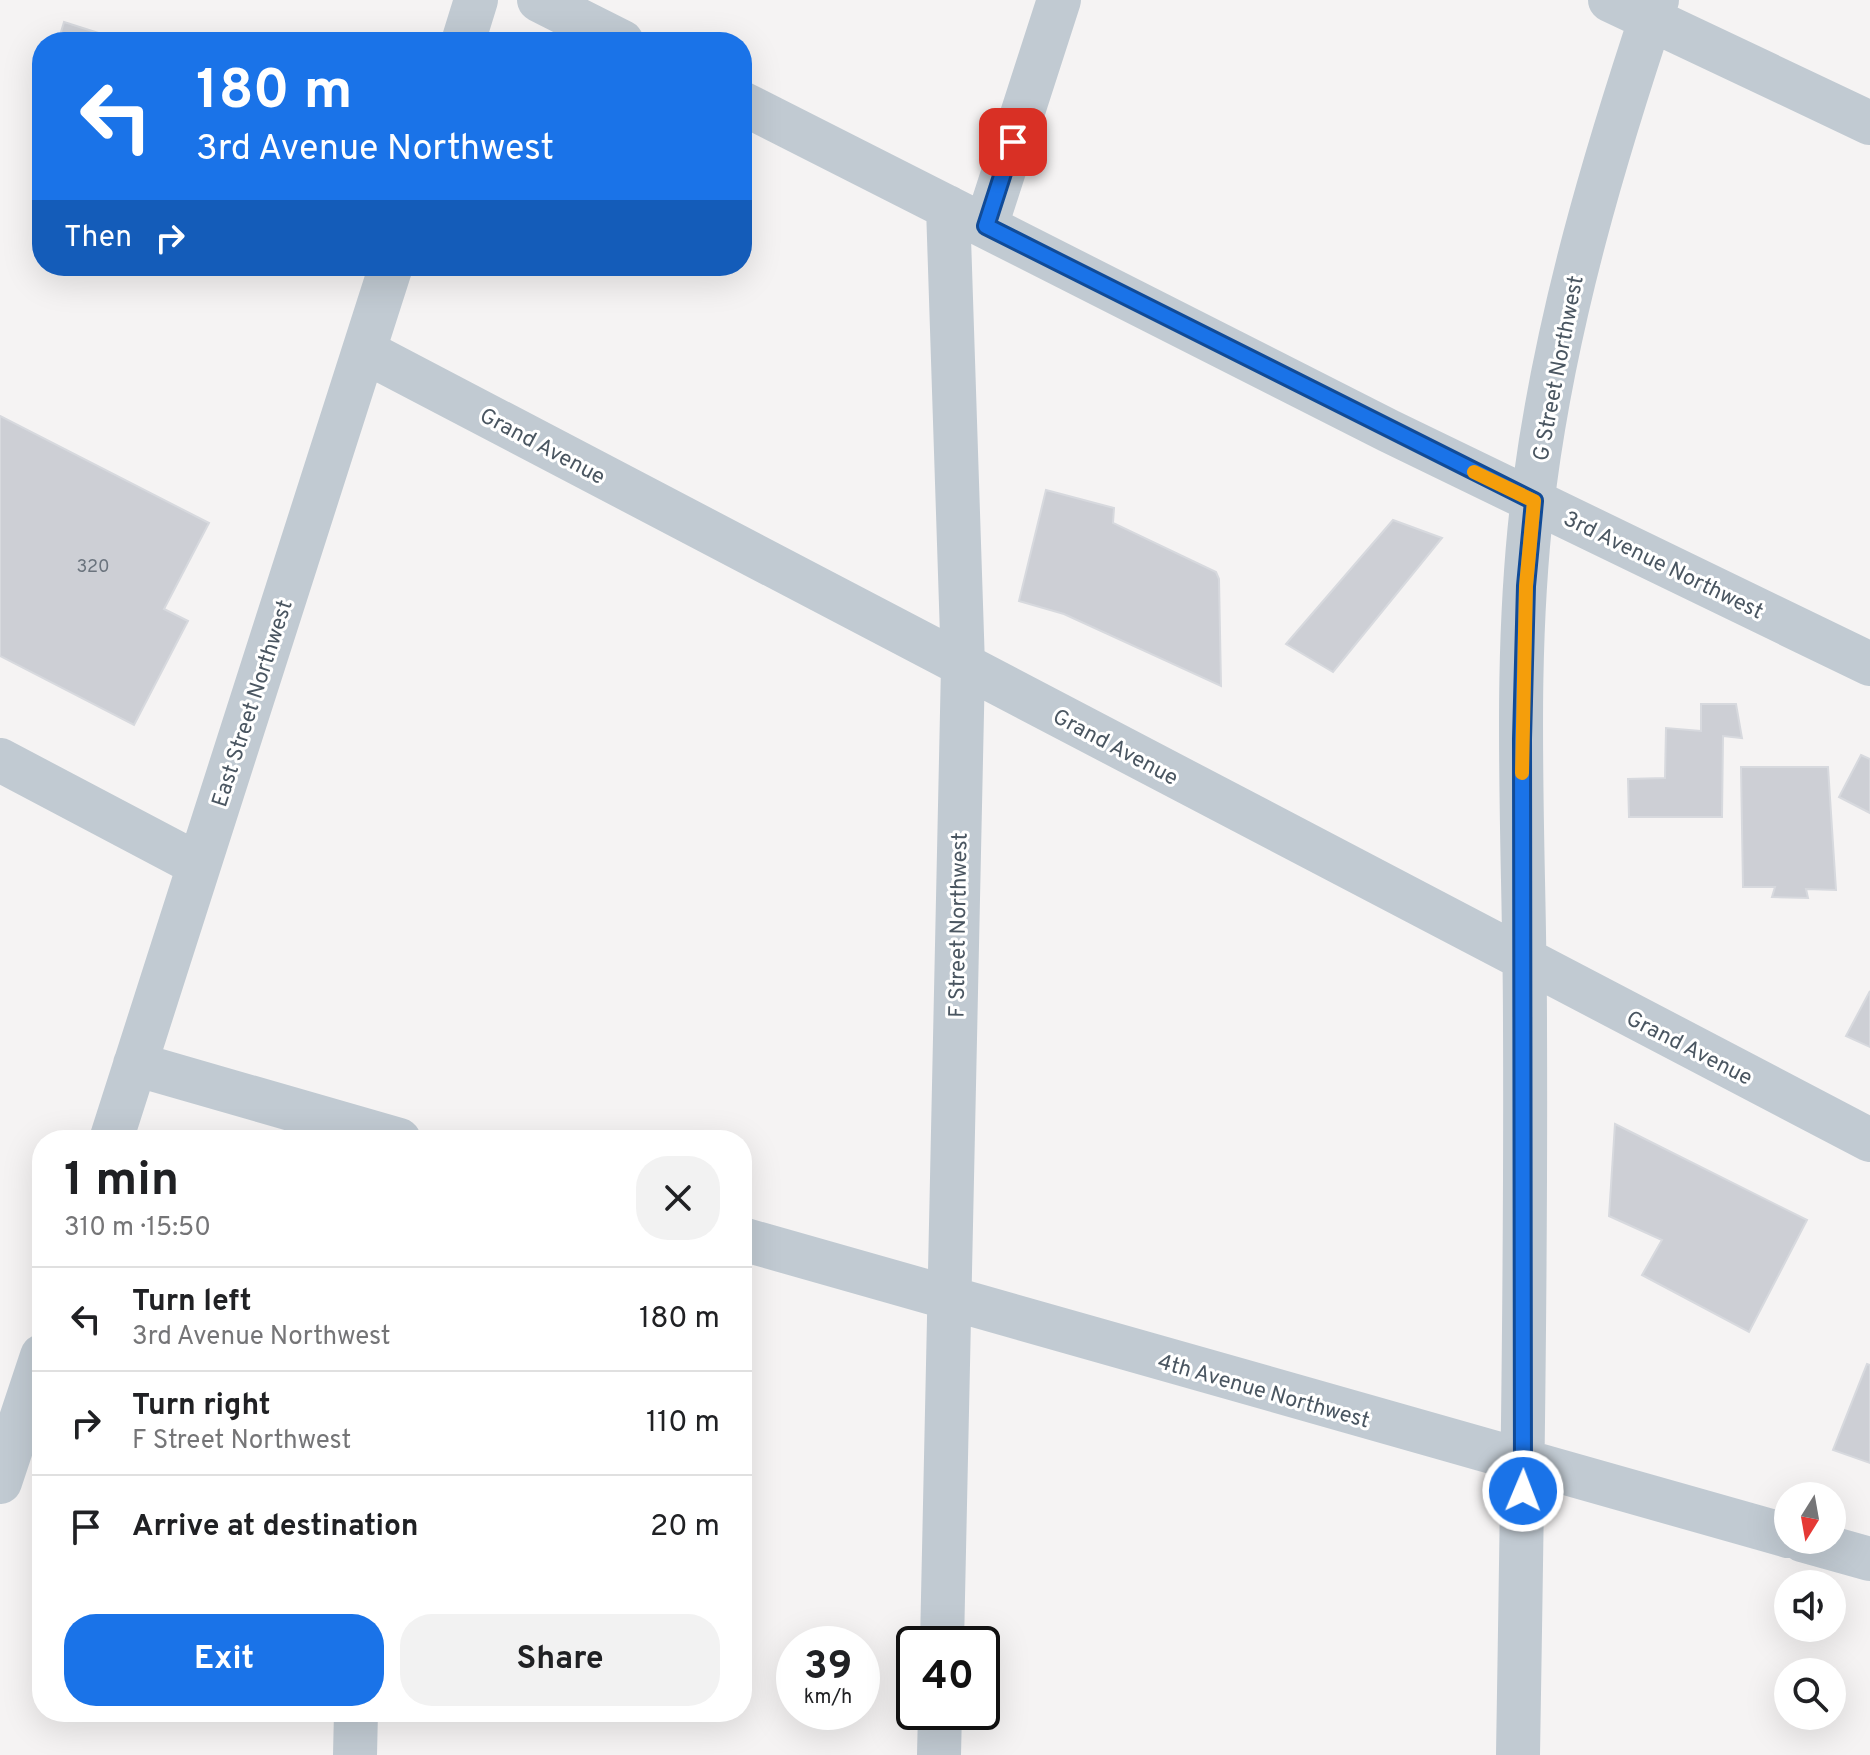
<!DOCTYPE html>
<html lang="en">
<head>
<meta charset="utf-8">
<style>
	body { margin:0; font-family:Overpass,sans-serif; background:#f2f2f2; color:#202124; height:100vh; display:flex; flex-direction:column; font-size:30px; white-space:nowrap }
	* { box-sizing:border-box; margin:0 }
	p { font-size:26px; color:#757577 }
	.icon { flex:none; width:44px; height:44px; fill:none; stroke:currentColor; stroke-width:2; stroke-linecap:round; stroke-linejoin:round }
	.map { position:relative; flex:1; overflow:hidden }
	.panel { position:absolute; left:32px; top:1130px; width:720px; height:592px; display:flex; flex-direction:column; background:#fff; border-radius:32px; box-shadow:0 8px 32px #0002 }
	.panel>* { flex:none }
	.guide { position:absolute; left:32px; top:32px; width:720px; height:244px; border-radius:32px; box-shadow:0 8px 32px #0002; background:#1a73e8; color:#fff; overflow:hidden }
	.needle { width:52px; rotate:191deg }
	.controls { position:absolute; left:1774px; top:1482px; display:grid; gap:16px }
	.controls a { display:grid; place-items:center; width:72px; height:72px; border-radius:50%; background:#fff; box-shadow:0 8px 32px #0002; font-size:40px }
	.speed { position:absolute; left:776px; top:1626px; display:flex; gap:16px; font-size:40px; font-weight:700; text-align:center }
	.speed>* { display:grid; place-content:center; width:104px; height:104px; border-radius:50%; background:#fff; box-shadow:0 8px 32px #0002; line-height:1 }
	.speed small { font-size:20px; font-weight:400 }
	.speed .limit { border:4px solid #111; border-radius:12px; background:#fff; color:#111 }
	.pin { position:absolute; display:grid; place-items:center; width:68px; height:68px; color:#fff; margin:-34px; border-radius:16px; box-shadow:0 4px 12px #0006 }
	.me { position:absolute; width:88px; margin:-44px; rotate:1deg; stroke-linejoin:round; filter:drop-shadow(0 0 6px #0008) }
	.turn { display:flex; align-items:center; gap:28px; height:168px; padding:0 32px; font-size:36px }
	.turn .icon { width:104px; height:104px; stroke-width:2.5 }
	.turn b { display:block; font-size:56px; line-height:68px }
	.then { display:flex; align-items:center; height:76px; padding:0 32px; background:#0003; gap:16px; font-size:30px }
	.round { display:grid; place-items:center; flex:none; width:84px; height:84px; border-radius:32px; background:#f2f2f2 }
	.head { display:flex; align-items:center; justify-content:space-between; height:136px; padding:0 32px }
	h1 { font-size:48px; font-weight:700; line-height:60px }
	.cta { display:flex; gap:16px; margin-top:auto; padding:16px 32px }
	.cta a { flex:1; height:92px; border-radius:32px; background:#1a73e8; color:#fff; font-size:32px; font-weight:700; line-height:92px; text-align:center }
	.cta a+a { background:#f2f2f2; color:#202124 }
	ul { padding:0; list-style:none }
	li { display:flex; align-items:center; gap:24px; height:104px; padding:0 32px; border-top:2px solid #e0e0e0 }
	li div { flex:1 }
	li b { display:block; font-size:30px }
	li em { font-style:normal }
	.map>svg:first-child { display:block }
	.building { fill:#cdcfd5; stroke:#d7d9de; stroke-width:2 }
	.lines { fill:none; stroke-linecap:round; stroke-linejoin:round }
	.minor { stroke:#c1cad2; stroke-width:44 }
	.route-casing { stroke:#114b97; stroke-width:20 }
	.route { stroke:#1a73e8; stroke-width:14 }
	.slow { stroke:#f59e0b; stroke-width:14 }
	.labels { text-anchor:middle; stroke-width:6; stroke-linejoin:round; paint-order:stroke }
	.number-label { font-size:18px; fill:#6b747e }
	.street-label { font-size:22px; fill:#4a5661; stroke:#fff }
</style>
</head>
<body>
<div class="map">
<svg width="1870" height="1755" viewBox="0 0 1870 1755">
	<rect width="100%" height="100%" fill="#f5f3f3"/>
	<!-- building -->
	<path class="building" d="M64,22l50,16 -1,4h-55z
		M0,416l209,107 -45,86 24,12 -54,104 -134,-69z
		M1046,490l68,18 -1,15 103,49 3,7 2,107 -157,-72 -45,-13z
		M1393,520l49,18 -109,134 -47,-28z
		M1701,704h35l6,34 -19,-2 -1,81h-93l-1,-38 37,-1 1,-50 35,3z
		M1861,755l9,4v54l-31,-16z
		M1741,767h87l8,123 -30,-1 2,9 -36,-1 3,-10h-32z
		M1870,991v56l-24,-11z
		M1615,1124l192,96 -58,112 -107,-57 20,-35 -53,-24z
		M1867,1364l3,1v98l-37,-13z"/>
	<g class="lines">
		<!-- minor -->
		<path class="minor" d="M539,0l83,42
			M1610,0l260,123
			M463,42l13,-42
			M742,103l647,328 481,233
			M986,226l73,-226
			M364,351l1506,789
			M0,760l199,105
			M135,1064l264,76
			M111,1140l280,-874
			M742,1239l1046,297
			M0,1482l42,-126
			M1802,1540l68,19
			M942,1644l21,-978 -15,-459
			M355,1755l1,-43
			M939,1755l1,-43
			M1518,1755c4,-243 8,-487 7,-730 0,-180 -14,-364 10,-543 22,-165 69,-324 122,-482"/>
	</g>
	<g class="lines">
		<defs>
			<path id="route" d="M1013,142l-27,84 548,275 -8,85 -4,153 1,752"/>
		</defs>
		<!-- route casing -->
		<use href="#route" class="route-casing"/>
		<!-- route -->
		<use href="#route" class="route"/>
		<!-- slow -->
		<path class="slow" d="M1474,472l60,29 -8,85 -4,187"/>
	</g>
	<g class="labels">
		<!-- number labels -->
		<g class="number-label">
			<text x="93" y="572">320</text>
		</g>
		<!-- street labels -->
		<g class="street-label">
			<text transform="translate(1557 368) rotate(-79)" y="8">G Street Northwest</text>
			<text transform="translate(543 445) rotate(28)" y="8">Grand Avenue</text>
			<text transform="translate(1664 564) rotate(26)" y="8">3rd Avenue Northwest</text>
			<text transform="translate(251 703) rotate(-72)" y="8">East Street Northwest</text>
			<text transform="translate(1116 746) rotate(28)" y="8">Grand Avenue</text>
			<text transform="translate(957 925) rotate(-89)" y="8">F Street Northwest</text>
			<text transform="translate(1690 1047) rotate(27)" y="8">Grand Avenue</text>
			<text transform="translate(1264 1390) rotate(16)" y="8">4th Avenue Northwest</text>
		</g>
	</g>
</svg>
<div class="controls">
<a><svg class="needle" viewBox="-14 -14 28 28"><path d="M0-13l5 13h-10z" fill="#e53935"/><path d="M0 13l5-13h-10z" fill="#757577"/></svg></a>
<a><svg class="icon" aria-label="sound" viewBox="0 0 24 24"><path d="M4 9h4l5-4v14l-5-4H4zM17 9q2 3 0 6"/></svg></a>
<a><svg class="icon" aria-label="search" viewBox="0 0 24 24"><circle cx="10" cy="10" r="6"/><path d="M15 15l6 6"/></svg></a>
</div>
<div class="speed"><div>39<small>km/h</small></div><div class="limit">40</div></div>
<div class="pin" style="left:1013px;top:142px;background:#d93025"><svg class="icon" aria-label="arrive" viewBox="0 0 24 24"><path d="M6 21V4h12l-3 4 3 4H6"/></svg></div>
<svg class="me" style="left:1523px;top:1491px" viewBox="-20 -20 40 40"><circle r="17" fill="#1a73e8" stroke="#fff" stroke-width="3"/><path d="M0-11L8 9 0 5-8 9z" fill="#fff"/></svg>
<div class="guide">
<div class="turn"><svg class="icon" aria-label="left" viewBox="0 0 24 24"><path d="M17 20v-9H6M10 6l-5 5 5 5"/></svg><div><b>180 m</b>3rd Avenue Northwest</div></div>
<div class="then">Then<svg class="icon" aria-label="right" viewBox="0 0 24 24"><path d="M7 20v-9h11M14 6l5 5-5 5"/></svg></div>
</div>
<section class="panel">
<div class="head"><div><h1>1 min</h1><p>310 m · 15:50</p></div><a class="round"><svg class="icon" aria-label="close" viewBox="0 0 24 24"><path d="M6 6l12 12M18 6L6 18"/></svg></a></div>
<ul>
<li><svg class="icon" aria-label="left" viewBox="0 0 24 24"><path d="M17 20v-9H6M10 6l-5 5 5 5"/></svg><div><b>Turn left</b><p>3rd Avenue Northwest</p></div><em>180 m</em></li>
<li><svg class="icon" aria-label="right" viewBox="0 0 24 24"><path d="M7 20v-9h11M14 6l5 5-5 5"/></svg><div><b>Turn right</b><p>F Street Northwest</p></div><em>110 m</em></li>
<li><svg class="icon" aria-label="arrive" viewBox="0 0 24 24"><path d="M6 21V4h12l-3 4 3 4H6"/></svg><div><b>Arrive at destination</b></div><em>20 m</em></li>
</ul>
<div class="cta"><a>Exit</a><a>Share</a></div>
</section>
</div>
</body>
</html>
